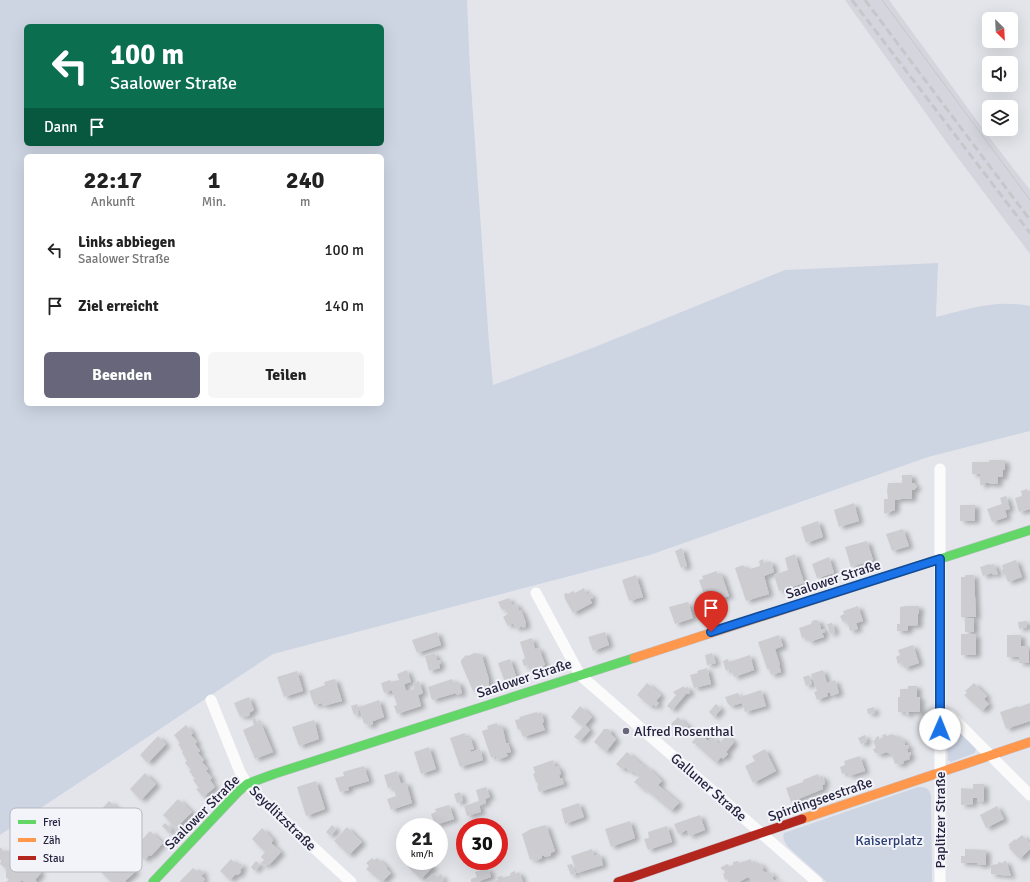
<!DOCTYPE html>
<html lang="de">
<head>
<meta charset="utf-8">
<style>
	body { margin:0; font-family:Signika,sans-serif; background:#f6f6f6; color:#222; height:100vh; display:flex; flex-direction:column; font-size:15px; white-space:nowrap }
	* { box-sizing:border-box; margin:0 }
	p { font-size:13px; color:#767676 }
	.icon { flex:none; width:22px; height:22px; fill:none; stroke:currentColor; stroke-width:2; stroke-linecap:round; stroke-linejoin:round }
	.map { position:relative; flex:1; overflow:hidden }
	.details { position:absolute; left:24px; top:154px; width:360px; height:252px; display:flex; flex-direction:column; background:#fff; border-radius:6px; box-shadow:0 4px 16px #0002 }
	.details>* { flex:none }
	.guide { position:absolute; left:24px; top:24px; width:360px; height:122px; border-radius:6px; box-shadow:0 4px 16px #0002; background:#0b6e4f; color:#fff; overflow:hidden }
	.needle { width:26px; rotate:156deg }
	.fabs { position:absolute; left:982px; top:12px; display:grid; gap:8px }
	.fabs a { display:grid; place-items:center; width:36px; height:36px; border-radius:6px; background:#fff; box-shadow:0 4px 16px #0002; font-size:20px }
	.speed { position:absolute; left:396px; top:818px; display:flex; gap:8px; font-size:20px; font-weight:700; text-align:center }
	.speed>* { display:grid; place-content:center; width:52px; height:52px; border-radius:50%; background:#fff; box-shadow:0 4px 16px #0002; line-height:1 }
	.speed small { font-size:10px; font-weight:400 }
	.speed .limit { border:6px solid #d22; background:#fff; color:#111 }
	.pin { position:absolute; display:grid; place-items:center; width:34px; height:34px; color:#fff; margin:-41px -17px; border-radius:50% 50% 50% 0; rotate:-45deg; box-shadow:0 0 4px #0007 }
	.pin .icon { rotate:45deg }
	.me { position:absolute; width:44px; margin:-22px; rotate:1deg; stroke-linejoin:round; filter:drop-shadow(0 0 3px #0008) }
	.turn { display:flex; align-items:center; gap:14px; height:84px; padding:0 20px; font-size:18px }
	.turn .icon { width:52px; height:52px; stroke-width:2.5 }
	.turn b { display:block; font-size:28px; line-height:34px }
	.then { display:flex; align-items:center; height:38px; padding:0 20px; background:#0003; gap:8px; font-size:15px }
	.eta { display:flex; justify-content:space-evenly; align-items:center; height:68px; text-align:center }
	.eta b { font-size:24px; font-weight:800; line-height:28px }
	.cta { display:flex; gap:8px; margin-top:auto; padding:8px 20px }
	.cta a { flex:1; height:46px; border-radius:6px; background:#67667a; color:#fff; font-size:16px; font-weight:800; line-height:46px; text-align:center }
	.cta a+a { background:#f6f6f6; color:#222 }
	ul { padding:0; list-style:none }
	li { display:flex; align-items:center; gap:12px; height:56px; padding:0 20px }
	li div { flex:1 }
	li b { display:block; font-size:15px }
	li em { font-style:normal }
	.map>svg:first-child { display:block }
	.built { fill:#d4d5dd }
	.green { fill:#cdd5e3; fill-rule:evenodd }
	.building { fill:#ccccd1; filter:url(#shadow) }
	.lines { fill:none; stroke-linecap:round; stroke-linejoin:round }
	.fast-casing { stroke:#c1c1ca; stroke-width:10 }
	.slow-casing { stroke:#c1c1ca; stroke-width:10 }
	.jam-casing { stroke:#c1c1ca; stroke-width:10 }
	.street { stroke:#fbfbfc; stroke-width:11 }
	.fast { stroke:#63d668; stroke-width:9 }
	.slow { stroke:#ff974d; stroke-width:9 }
	.jam { stroke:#b3261e; stroke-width:9 }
	.tram { stroke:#c7c7cb; stroke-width:1 }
	.rail { stroke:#c7c7cb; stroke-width:3; stroke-dasharray:8 4; stroke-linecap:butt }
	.route-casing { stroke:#114b97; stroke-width:10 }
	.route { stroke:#1a73e8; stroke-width:7 }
	.poi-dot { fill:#67667a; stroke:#f3f4f9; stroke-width:1.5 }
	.labels { text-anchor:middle; stroke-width:4; stroke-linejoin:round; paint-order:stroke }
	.street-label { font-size:14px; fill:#24223e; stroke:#f3f4f9 }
	.poi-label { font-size:14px; fill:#24223e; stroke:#f3f4f9; text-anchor:start }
	.park-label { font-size:14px; fill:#2c3f75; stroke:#f3f4f9 }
	.key { fill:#f3f4f9; stroke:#b5b5c1; stroke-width:1 }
	.key-label { font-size:11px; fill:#24223e }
</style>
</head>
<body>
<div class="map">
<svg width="1030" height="882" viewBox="0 0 1030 882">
	<defs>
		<filter id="shadow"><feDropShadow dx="4.5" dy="2.5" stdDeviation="2" flood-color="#0004"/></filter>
	</defs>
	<rect width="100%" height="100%" fill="#e4e5ea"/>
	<!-- built -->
	<path class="built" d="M845,0h44l97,133 44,57v64l-78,-104z"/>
	<!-- green -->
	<path class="green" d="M0,0h467l3,71 19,272 4,42 102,-38 190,-77 153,-7 -2,54c31,-8 61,-18 94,-11v125l-102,26 -278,98 -377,99 -273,181zM26,26h356v118h-356zM26,156h356v248h-356z
		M951,722l25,26 -1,5 -24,9 -3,-2 -2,-34z
		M918,787c8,0 11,1 13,9l1,86h-105l-38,-34c-4,-5 -7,-9 -5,-15z"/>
	<!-- building -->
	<path class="building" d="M989,460h16v10h-2v7h-5v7h-9v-1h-4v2h-5v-11h-8v-12h17z
		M902,475h10v8h2l3,4 -3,3h-2v9h-11l-3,1 -3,-1v11l-11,4v-15h4l-1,-8 1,-8h14z
		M1027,489v2h3v18l-11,3 -4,-14 7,-2 -1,-5z
		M1006,496l4,13 -5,1 2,7 -15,5 -5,-13 15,-5 -2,-6z
		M854,503l5,18 -20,6 -5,-17z
		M960,505h15v16h-15z
		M818,521l5,16 -17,6 -5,-16z
		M903,529l6,17 -17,5 -6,-17z
		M867,541l6,19 -22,7 -6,-20z
		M682,548l5,18 -6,2 -6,-17z
		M795,554l9,29 -25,8 -5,-16 14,-5 -3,-12z
		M829,557l5,16 -17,5 -5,-14z
		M763,559l1,4 7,-2 3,11 -10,4 5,18 -23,7 -11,-33 8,-3 1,2h2l1,3 13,-4 -1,-5z
		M1016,560l6,17 -14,5 -3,-8 -2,1 -2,-5h2l-1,-5z
		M989,564l1,1 4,-1 4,10 -5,1 -1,-2 -9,3 -3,-9z
		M717,571v3l4,-1 8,23 -22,7 -8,-23 4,-1 -1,-3z
		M636,575l7,22 -14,4 -7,-21z
		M965,575h9l2,42h-15v-40h4z
		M584,588l3,7 3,-2 3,5 -3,1 2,4 -19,10 -8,-14 -1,-5 2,-1 2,1 5,-3 2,2z
		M509,598l3,7 4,-2 3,7h2l5,13 -1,1 1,2 -3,2 -1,-2 -6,3 -3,-6 -5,3 -5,-9 5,-3 -3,-5 -3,1 -4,-8z
		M688,602l5,16 -18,6 -6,-17z
		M858,606l5,15 -7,2 2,6 -8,2 -3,-10 -4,1 -3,-6 4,-2 -1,-3z
		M906,606h13v8h-1v11l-10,1v5h-11v-7h3v-17z
		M965,618h9v14h-9z
		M815,620l4,1 2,8h3l1,4h-3l2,4 -15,5 -2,-5 -5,1 -3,-10 12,-4 1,-3z
		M1027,621v6l-8,2 -1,-7z
		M832,623l3,9 -5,2 -3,-10z
		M437,632l4,13 -24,8 -5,-13z
		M605,632l4,13 -16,6 -5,-14z
		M961,634h15v21h-15z
		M779,635l4,11 -8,3 5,16h-1l2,7 -10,3 -2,-6h-2l-9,-27z
		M1007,635h14v11h8v17h-10v-6h-12z
		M532,638l3,11 4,-1 6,17 -3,2 -13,3 -1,-5 -4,1 -2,-6 3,-2 -5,-16z
		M913,645l6,18 -15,5 -2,-6 -4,2 -2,-7 4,-2 -2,-5z
		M435,653l2,8 3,-1 1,4h-2l1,4 -11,3 -4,-15z
		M474,653l7,1 1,2 7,24v5l-16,6 -12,-28v-3l5,-5 2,1z
		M712,653l4,10 -9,2 -2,-10z
		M750,655l4,15 -20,7 -3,-8 -5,2 -3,-10 5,-2 1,3z
		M510,659l6,17 -12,4 -6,-17z
		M707,668l4,16 -17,4 -4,-13 8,-2 -1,-2z
		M407,670l4,12 -7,2 2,7 8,-2 -1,-6 6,-2 4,12 -5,2 3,11 -24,8 -3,-8 3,-1 -5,-15 -8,3 -3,-10 9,-3 1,2 8,-2 -2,-6z
		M823,670l4,13 8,-3 4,13 -8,3 -1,-3h-3l1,3 -11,4 -3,-8 3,-1 -6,-17z
		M297,671l6,20 -19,6 -7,-20z
		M809,675l3,9 -6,2 -3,-9z
		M335,679l7,22 -19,5 -1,-3 -8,2 -5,-14 16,-6 -1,-3z
		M452,679l2,4 5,-1 3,11 -5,2 -1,-2 -24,7 -4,-13z
		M647,683l14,12 -5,6 3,2 -3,4 -3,-3 -2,3 -14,-12z
		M974,683l13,13 -3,3 5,5 -7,7 -18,-16 3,-2 -2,-2z
		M684,686v2l4,-1 2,7h-4l-14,16 -5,-4 9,-11 -3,-3z
		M908,686h9v11h3v15h-12l1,3h-4v-3h-7v-15h2v-8h8z
		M761,690l5,16 -21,6 -3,-9 -11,3 -3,-2 -3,-7 13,-4 2,4z
		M249,697l5,13 -5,3 1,2 -5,2 -1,-2 -4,2 -6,-14z
		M379,700l5,17 -11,4v3l-5,2 -2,-3 -2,1 -5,-17z
		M1030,703v18l-24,8 -6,-17 18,-6 1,1z
		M357,704l2,9 -5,2 -3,-9z
		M716,704l5,5 -7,8 -5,-5z
		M580,706l12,11 -7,8 5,5 -10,11 -6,-4 9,-10 -12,-10z
		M874,707l1,6 -7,1 -1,-5z
		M537,712v2l4,-2 3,10 -2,1 3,7 -22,7 -3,-8 -2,1 -3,-10 5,-1 -1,-2z
		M678,717l10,9 -7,7 -10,-9z
		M255,718l3,6 3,-1 12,29 -18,7 -12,-29 11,-5 -2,-6z
		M314,720l5,19 -20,7 -7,-19z
		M497,723l1,3 4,-1 4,18h2l3,9 -5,1 2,3 -11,4 -1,-4 -5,2 -9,-27 6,-2 -1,-3z
		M186,725l7,8 -2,2 6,7 -2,2 5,7 -2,2 6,7 -2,2 6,7 -2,2 6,7 -2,2 5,7 -12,10 -7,-8 3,-1 -6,-8 2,-1 -6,-8 2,-1 -6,-7 2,-2 -5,-8 1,-1 -5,-8 2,-1 -6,-8z
		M705,728l5,5 -5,5 3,3 4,-5 7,8 7,-9 8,7 -8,10 2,2 -5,5 -2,-2 -5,6 -22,-20 -1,1 -1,-2z
		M604,729h4l3,2v3l5,5 -10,13 -12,-10z
		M465,733l1,5 4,-1 4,12 -4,1 1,2 9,-3 3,11 -23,7 -10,-29z
		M885,734l2,2 5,-2 12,6 1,5h4v3l-2,1 1,4 3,-1v2l-2,3 1,2 -7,2 1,2 -5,2 -1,-2 -3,1 -3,-9 -5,-3 -9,3v-2h-3l-2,-4 3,-1 -3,-7 2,-1 1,-3 3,-1v3l4,-2 -1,-2z
		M865,735l2,7 -6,2 -3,-6z
		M158,736l8,8 -18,19 -8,-8z
		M429,747l7,22 -15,5 -7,-22z
		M765,749l11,22 -23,12 -8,-17 10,-5 -3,-5z
		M627,752l19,16 1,-1 10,9 5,5 -4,4 21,18 -8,8 -26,-22 -1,1 -10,-8 5,-5 -6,-6 -2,2 -6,-6 -2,3 -7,-6z
		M860,756l5,15 -16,5 -2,-4 -5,2 -2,-7 5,-2 -1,-4z
		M553,760l2,7 3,-1 3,8 -2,1 1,4 2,-1 2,6 -25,8 -2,-6 1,-1 -1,-3h-1l-3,-8 2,-1 -2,-6z
		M364,766l5,15 -21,6 1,3 -9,2 -5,-14 9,-2 -1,-4z
		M397,771l4,13 5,-2 6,21 -21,7 -4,-11 9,-3 -3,-9 -5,1 -4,-13z
		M145,773l11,11 -15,16 -11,-11z
		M818,774l1,3 4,-1 2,8 -3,1 1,4 -32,13 -5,-14 17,-6v-2z
		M316,781l9,28 -19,7 -9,-29z
		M973,784h11v17l-7,1v-4h-4v6l-12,1v-17l12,1z
		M486,787l4,10 -5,2 1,4 -7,2 2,7 -14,4 -3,-10 15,-5 -3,-11z
		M460,792l3,9 -6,2 -3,-9z
		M178,799l14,13 -16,16 -13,-13z
		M109,801l11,10 -9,10 -11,-10z
		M579,803l5,14 -19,7 -4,-15z
		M449,805l5,14 -19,6 -4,-11 5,-2 -1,-3z
		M997,806l7,13 -18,9 -6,-13z
		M700,815l5,15 -16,6 -2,-6 -9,4 -4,-10z
		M630,821l5,17 -24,9 -6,-18z
		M165,823l7,6 -3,4 -7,-7z
		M332,825l4,4 -6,7 -4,-4z
		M546,825l9,26 -4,2v2l-2,1 -5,1v-2l-2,1v2l-7,3 -1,-3 -4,2 -8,-26 9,-5z
		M667,826l5,16 -24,8 -4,-11 5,-1 -1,-6z
		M347,827l15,15 -13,13 -15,-14z
		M262,828l10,10 1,3 -2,2 10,9 -12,13 -1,-2 -4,3 -3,-3 3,-3 -3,-3 4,-5 -13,-13z
		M150,831l13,12 -12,13 -2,-1 -4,5 -10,-9 5,-5 -2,-2z
		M1022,835l8,8v6l-10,10 -11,-11 1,-2 -2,-1 7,-6 1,1z
		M18,844h4l3,2v3l-3,3 3,3 -1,2 3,3 1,-2 4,4 -2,2 4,3 2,-2 3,3 -2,1 4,4 -6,7 2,2h-13l-2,-2 -2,2h-14l3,-2 -3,-3v-8l-6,-5 1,-3 -1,-2v-12l4,4h6v-2l4,-1z
		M592,849l2,7 6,-2 3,11 -26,8 -6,-17z
		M965,849l21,1v15h-9v-2h-16v-7h4z
		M117,853l19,18 -11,10 1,1h-15l-11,-11z
		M372,858l2,2 3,-2 10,9 -1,1 5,5 -9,9 -16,-13 3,-3 -3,-3z
		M231,859l6,6 3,-2 3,3 -3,4 1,2 -3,3 -2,-1 -6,6 -10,-9z
		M751,859v2l5,3 2,-2 6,6 -2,2 4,3 2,-2 6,5 -2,2 3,3 2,-2 3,3h-27l-5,-5 -9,5h-11l-1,-3 -2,1 -2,-6 2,-1v-2l-4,-2v-2l7,-3 1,2 4,-1v-3l5,-1 1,2z
		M256,861l4,4 -6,6 -3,-4z
		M412,861h2l6,6 7,-6 6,6 -12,12 -14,-13z
		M1004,861h2l5,15 -20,-2v-9l7,-1v-2l5,1z
		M572,864l4,10 -5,1 -4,-10z
		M193,868l4,3 2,-2 5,4 -3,3 4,3 -2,3h-22l-1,-1z
		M488,868l3,9 -12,4 1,1h-9v-3l6,-2 -2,-5z
		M515,871v3l4,-2 4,10h-31l6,-2 -1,-3 5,-1 1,2 8,-3 -1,-2z
		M434,873l3,5 4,-4 3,7 -20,1z"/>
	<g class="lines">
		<defs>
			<path id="fast" d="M862,584l168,-54
				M153,882l85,-90 9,-8 27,-10 360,-116"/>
			<path id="slow" d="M634,658l228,-74
				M802,819l228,-77"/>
			<path id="jam" d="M618,882l184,-63"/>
		</defs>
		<!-- fast casing -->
		<use href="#fast" class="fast-casing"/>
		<!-- slow casing -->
		<use href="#slow" class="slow-casing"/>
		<!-- jam casing -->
		<use href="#jam" class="jam-casing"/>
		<!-- street -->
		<path class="street" d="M940,469v413
			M536,593l44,82 237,207
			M211,700l29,72 7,12 17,18 87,80
			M940,714l10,1 80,80"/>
		<!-- fast -->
		<use href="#fast" class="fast"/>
		<!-- slow -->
		<use href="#slow" class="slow"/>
		<!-- jam -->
		<use href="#jam" class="jam"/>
		<!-- tram -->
		<path class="tram" d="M882,0l148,200"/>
		<!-- rail -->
		<path class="rail" d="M852,0l178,233
			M865,0l165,220"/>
	</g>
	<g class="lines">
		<defs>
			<path id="route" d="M711,632l229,-73v170"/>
		</defs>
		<!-- route casing -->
		<use href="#route" class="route-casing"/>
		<!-- route -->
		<use href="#route" class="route"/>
	</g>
	<!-- markers -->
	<circle class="poi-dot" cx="626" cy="731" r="4"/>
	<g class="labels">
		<!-- street labels -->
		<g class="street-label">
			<text transform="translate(833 579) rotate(-18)" y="5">Saalower Straße</text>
			<text transform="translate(524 678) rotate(-18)" y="5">Saalower Straße</text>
			<text transform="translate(709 787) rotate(41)" y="5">Galluner Straße</text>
			<text transform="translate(820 799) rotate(-19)" y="5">Spirdingseestraße</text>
			<text transform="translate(202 812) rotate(-45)" y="5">Saalower Straße</text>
			<text transform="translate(283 818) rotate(44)" y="5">Seydlitzstraße</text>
			<text transform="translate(940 820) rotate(-90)" y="5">Paplitzer Straße</text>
		</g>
		<!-- poi labels -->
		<g class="poi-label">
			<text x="634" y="736">Alfred Rosenthal</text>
		</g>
		<!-- park labels -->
		<g class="park-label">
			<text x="889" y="845">Kaiserplatz</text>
		</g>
	</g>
	<!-- legend -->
	<rect x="10" y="808" width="132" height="64" rx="6" class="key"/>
	<rect x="18" y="820" width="18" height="4" fill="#63d668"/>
	<rect x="18" y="838" width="18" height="4" fill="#ff974d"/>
	<rect x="18" y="856" width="18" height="4" fill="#b3261e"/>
	<g class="key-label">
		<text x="43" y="826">Frei</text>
		<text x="43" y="844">Zäh</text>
		<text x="43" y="862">Stau</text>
	</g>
</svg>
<div class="fabs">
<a><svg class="needle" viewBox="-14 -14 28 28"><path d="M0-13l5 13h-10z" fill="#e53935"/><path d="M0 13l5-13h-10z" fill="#767676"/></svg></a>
<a><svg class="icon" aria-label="sound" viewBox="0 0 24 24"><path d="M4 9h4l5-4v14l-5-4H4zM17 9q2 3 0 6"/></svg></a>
<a><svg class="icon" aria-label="layers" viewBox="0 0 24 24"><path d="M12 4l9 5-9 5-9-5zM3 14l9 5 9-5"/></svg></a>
</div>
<div class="speed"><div>21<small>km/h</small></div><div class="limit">30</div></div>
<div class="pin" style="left:711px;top:632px;background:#d93025"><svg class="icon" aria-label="arrive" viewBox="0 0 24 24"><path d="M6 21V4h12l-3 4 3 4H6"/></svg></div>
<svg class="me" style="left:940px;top:729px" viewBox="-20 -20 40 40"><circle r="19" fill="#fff"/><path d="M0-13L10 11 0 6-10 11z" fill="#1a73e8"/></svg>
<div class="guide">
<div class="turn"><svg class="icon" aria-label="left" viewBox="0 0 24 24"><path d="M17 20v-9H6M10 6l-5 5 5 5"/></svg><div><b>100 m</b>Saalower Straße</div></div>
<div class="then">Dann<svg class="icon" aria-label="arrive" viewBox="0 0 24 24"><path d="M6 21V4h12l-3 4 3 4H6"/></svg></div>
</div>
<section class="details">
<div class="eta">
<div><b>22:17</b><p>Ankunft</p></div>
<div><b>1</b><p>Min.</p></div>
<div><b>240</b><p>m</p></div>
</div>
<ul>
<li><svg class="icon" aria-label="left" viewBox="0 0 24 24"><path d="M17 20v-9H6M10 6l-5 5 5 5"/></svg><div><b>Links abbiegen</b><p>Saalower Straße</p></div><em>100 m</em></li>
<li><svg class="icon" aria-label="arrive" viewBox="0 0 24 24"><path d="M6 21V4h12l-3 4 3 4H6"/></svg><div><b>Ziel erreicht</b></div><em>140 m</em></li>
</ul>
<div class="cta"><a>Beenden</a><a>Teilen</a></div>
</section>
</div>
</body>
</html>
